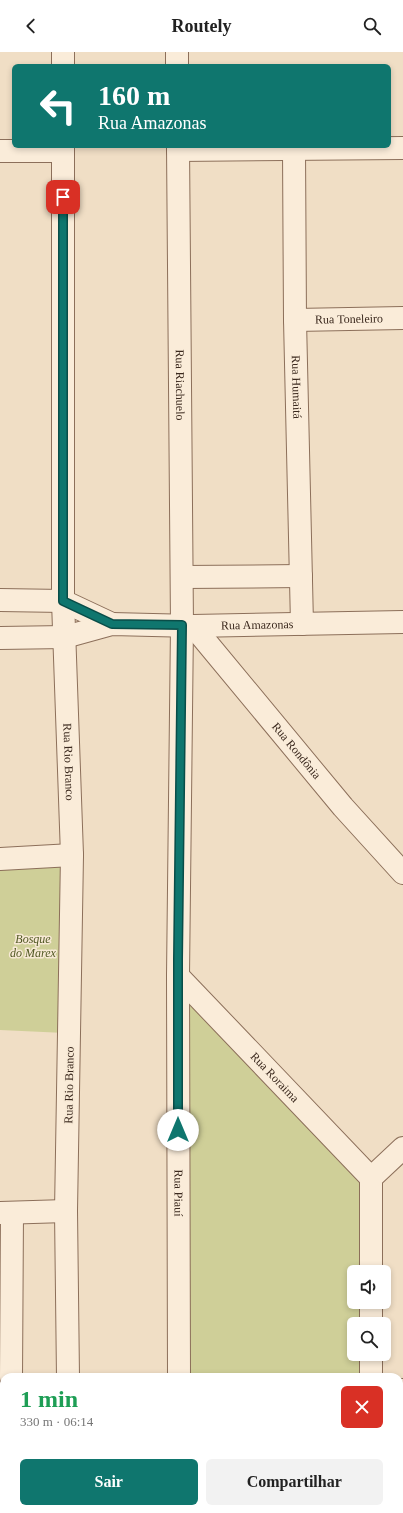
<!DOCTYPE html>
<html lang="pt">
<head>
<meta charset="utf-8">
<style>
	body { margin:0; font-family:Georgia,serif; background:#f2f2f2; color:#222; height:100vh; display:flex; flex-direction:column; font-size:15px; white-space:nowrap }
	* { box-sizing:border-box; margin:0 }
	p { font-size:13px; color:#767676 }
	.icon { flex:none; width:22px; height:22px; fill:none; stroke:currentColor; stroke-width:2; stroke-linecap:round; stroke-linejoin:round }
	.map { position:relative; flex:1; overflow:hidden }
	.side { position:absolute; left:0px; top:1321px; width:403px; height:140px; display:flex; flex-direction:column; background:#fff; border-radius:12px 12px 0 0; box-shadow:0 2px 6px #0003 }
	.side>* { flex:none }
	.top-card { position:absolute; left:12px; top:12px; width:379px; height:84px; border-radius:6px; box-shadow:0 2px 6px #0003; background:#0f766e; color:#fff; overflow:hidden }
	.fabs { position:absolute; left:347px; top:1213px; display:grid; gap:8px }
	.fabs a { display:grid; place-items:center; width:44px; height:44px; border-radius:6px; background:#fff; box-shadow:0 2px 6px #0003; font-size:20px }
	.pin { position:absolute; display:grid; place-items:center; width:34px; height:34px; color:#fff; margin:-17px; border-radius:8px; box-shadow:0 2px 6px #0006 }
	.me { position:absolute; width:44px; margin:-22px; rotate:0deg; stroke-linejoin:round; filter:drop-shadow(0 0 3px #0008) }
	.turn { display:flex; align-items:center; gap:14px; height:84px; padding:0 20px; font-size:18px }
	.turn .icon { width:52px; height:52px; stroke-width:2.5 }
	.turn b { display:block; font-size:28px; line-height:34px }
	.round { display:grid; place-items:center; flex:none; width:42px; height:42px; border-radius:6px; background:#f2f2f2 }
	.headline { display:flex; align-items:center; justify-content:space-between; height:68px; padding:0 20px }
	h1 { font-size:24px; font-weight:600; line-height:30px; color:#1e9e55 }
	.action { display:flex; gap:8px; margin-top:auto; padding:8px 20px }
	.action a { flex:1; height:46px; border-radius:6px; background:#0f766e; color:#fff; font-size:16px; font-weight:600; line-height:46px; text-align:center }
	.action a+a { background:#f2f2f2; color:#222 }
	header { display:flex; justify-content:space-between; align-items:center; height:52px; padding:0 20px; background:#fff; font-size:18px; font-weight:600 }
	.map>svg:first-child { display:block }
	.green { fill:#cfcf98 }
	.building { fill:#d09379 }
	.lines { fill:none; stroke-linecap:round; stroke-linejoin:round }
	.minor-casing { stroke:#8c6f5a; stroke-width:24 }
	.tertiary-casing { stroke:#8c6f5a; stroke-width:24 }
	.minor { stroke:#faecd9; stroke-width:22 }
	.tertiary { stroke:#faecd9; stroke-width:22 }
	.route-casing { stroke:#0a4d48; stroke-width:10 }
	.route { stroke:#0f766e; stroke-width:7 }
	.labels { text-anchor:middle; stroke-width:3; stroke-linejoin:round; paint-order:stroke }
	.street-label { font-size:12px; fill:#3b291e; stroke:#f7e9d5 }
	.park-label { font-size:12px; font-style:italic; fill:#525924; stroke:#f7e9d5 }
</style>
</head>
<body>
<header><svg class="icon" aria-label="back" viewBox="0 0 24 24"><path d="M15 5l-7 7 7 7"/></svg>Routely<svg class="icon" aria-label="search" viewBox="0 0 24 24"><circle cx="10" cy="10" r="6"/><path d="M15 15l6 6"/></svg></header>
<div class="map">
<svg width="403" height="1461" viewBox="0 0 403 1461">
	<rect width="100%" height="100%" fill="#f0dec5"/>
	<!-- green -->
	<path class="green" d="M0,810h65v171l-65,-3z
		M184,929l195,192 -1,99h-24v30h24v22h-24v30h24v23h-195z"/>
	<!-- building -->
	<path class="building" d="M399,1364h4v60l-4,1z"/>
	<g class="lines">
		<defs>
			<g id="minor">
				<path d="M63,0v14"/>
				<path d="M177,0v14"/>
				<path id="s1" d="M63,94v455l9,254 -6,356 2,166"/>
				<path id="s2" d="M178,94l4,479 -4,351 1,401"/>
				<path d="M178,98l225,-2"/>
				<path id="s3" d="M294,98l1,170 7,304"/>
				<path d="M0,99h63"/>
				<path id="s4" d="M295,268l108,-2"/>
				<path d="M182,525l119,-1"/>
				<path d="M63,549l49,23"/>
				<path id="s5" d="M193,574l150,181 60,66"/>
				<path id="s6" d="M65,585l47,-13 81,2 210,-4"/>
				<path d="M0,807l72,-4"/>
				<path id="s7" d="M178,924l193,202"/>
				<path d="M371,1126v94"/>
				<path d="M371,1126l32,-30"/>
				<path d="M0,1161l66,-2"/>
				<path d="M371,1250v22"/>
				<path d="M371,1302v23"/>
				<path d="M11,1325l1,-164"/>
				<path d="M399,1338h4"/>
				<path d="M0,1345h4"/>
				<path d="M12,1457v4"/>
				<path d="M69,1457v4"/>
				<path d="M181,1457v4"/>
				<path d="M369,1461v-4"/>
			</g>
			<path id="tertiary" d="M0,548l63,1
				M0,586l65,-1"/>
		</defs>
		<!-- minor casing -->
		<use href="#minor" class="minor-casing"/>
		<!-- tertiary casing -->
		<use href="#tertiary" class="tertiary-casing"/>
		<!-- minor -->
		<use href="#minor" class="minor"/>
		<!-- tertiary -->
		<use href="#tertiary" class="tertiary"/>
	</g>
	<g class="lines">
		<defs>
			<path id="route" d="M63,145v404l49,23 70,1 -4,335v170"/>
		</defs>
		<!-- route casing -->
		<use href="#route" class="route-casing"/>
		<!-- route -->
		<use href="#route" class="route"/>
	</g>
	<g class="labels">
		<!-- street labels -->
		<g class="street-label">
			<text dy="4" stroke="none"><textPath href="#s4" startOffset="54">Rua Toneleiro</textPath></text>
			<text dy="4" stroke="none"><textPath href="#s2" startOffset="239">Rua Riachuelo</textPath></text>
			<text dy="4" stroke="none"><textPath href="#s3" startOffset="237">Rua Humaitá</textPath></text>
			<text dy="4" stroke="none"><textPath href="#s6" startOffset="194">Rua Amazonas</textPath></text>
			<text dy="4" stroke="none"><textPath href="#s5" startOffset="162">Rua Rondônia</textPath></text>
			<text dy="4" stroke="none"><textPath href="#s1" startOffset="616">Rua Rio Branco</textPath></text>
			<text dy="4" stroke="none"><textPath href="#s7" startOffset="140">Rua Roraima</textPath></text>
			<text transform="translate(69 1033) rotate(-89)" y="4">Rua Rio Branco</text>
			<text dy="4" stroke="none"><textPath href="#s2" startOffset="1047">Rua Piauí</textPath></text>
		</g>
		<!-- park labels -->
		<g class="park-label">
			<text x="33" y="891">Bosque<tspan x="33" dy="14">do Marex</tspan></text>
		</g>
	</g>
</svg>
<div class="fabs">
<a><svg class="icon" aria-label="sound" viewBox="0 0 24 24"><path d="M4 9h4l5-4v14l-5-4H4zM17 9q2 3 0 6"/></svg></a>
<a><svg class="icon" aria-label="search" viewBox="0 0 24 24"><circle cx="10" cy="10" r="6"/><path d="M15 15l6 6"/></svg></a>
</div>
<div class="pin" style="left:63px;top:145px;background:#d93025"><svg class="icon" aria-label="arrive" viewBox="0 0 24 24"><path d="M6 21V4h12l-3 4 3 4H6"/></svg></div>
<svg class="me" style="left:178px;top:1078px" viewBox="-20 -20 40 40"><circle r="19" fill="#fff"/><path d="M0-13L10 11 0 6-10 11z" fill="#0f766e"/></svg>
<div class="top-card">
<div class="turn"><svg class="icon" aria-label="left" viewBox="0 0 24 24"><path d="M17 20v-9H6M10 6l-5 5 5 5"/></svg><div><b>160 m</b>Rua Amazonas</div></div>
</div>
<section class="side">
<div class="headline"><div><h1>1 min</h1><p>330 m · 06:14</p></div><a class="round" style="background:#d93025;color:#fff"><svg class="icon" aria-label="close" viewBox="0 0 24 24"><path d="M6 6l12 12M18 6L6 18"/></svg></a></div>
<div class="action"><a>Sair</a><a>Compartilhar</a></div>
</section>
</div>
</body>
</html>
